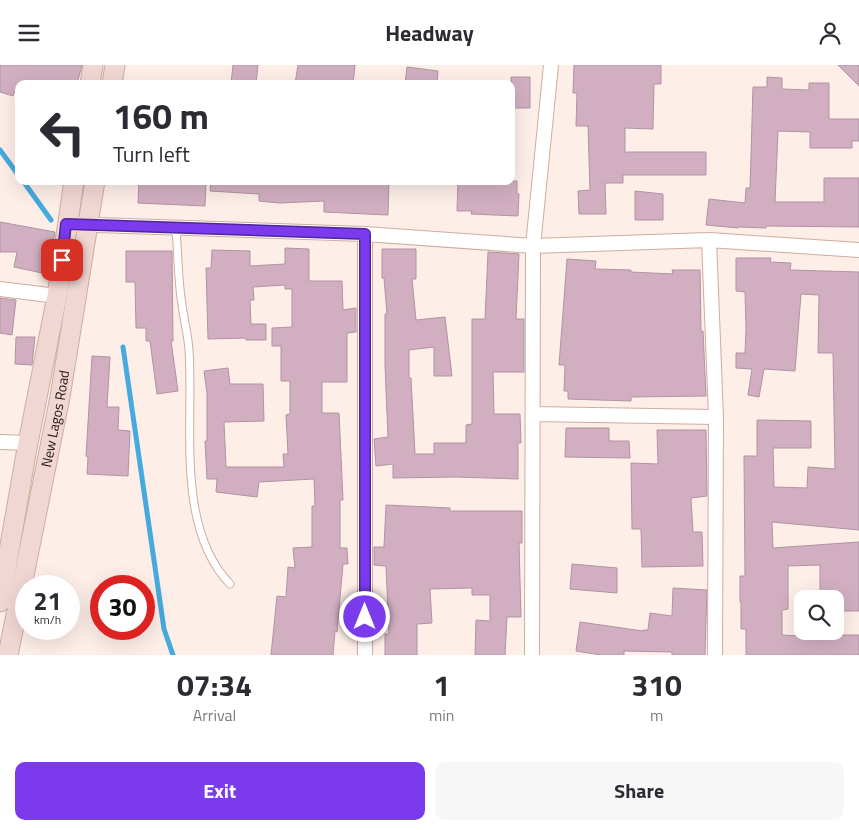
<!DOCTYPE html>
<html lang="en">
<head>
<meta charset="utf-8">
<style>
	body { margin:0; font-family:"Titillium Web",sans-serif; background:#f7f7f7; color:#2b2b33; height:100vh; display:flex; flex-direction:column; font-size:19px; white-space:nowrap }
	* { box-sizing:border-box; margin:0 }
	p { font-size:16px; color:#7c7c81 }
	.icon { flex:none; width:28px; height:28px; fill:none; stroke:currentColor; stroke-width:2; stroke-linecap:round; stroke-linejoin:round }
	.map { position:relative; height:590px; overflow:hidden }
	.drawer { display:flex; flex-direction:column; background:#fff; flex:1 }
	.drawer>* { flex:none }
	.hud { position:absolute; left:15px; top:15px; width:500px; height:105px; border-radius:10px; box-shadow:0 5px 20px #0002; background:#fff; color:#2b2b33; overflow:hidden }
	.fabs { position:absolute; left:794px; top:525px; display:grid; gap:10px }
	.fabs a { display:grid; place-items:center; width:50px; height:50px; border-radius:10px; background:#fff; box-shadow:0 5px 20px #0002; font-size:25px }
	.speed { position:absolute; left:15px; top:510px; display:flex; gap:10px; font-size:25px; font-weight:700; text-align:center }
	.speed>* { display:grid; place-content:center; width:65px; height:65px; border-radius:50%; background:#fff; box-shadow:0 5px 20px #0002; line-height:1 }
	.speed small { font-size:12px; font-weight:400 }
	.speed .limit { border:8px solid #d22; background:#fff; color:#111 }
	.pin { position:absolute; display:grid; place-items:center; width:42px; height:42px; color:#fff; margin:-21px; border-radius:10px; box-shadow:0 2px 8px #0006 }
	.me { position:absolute; width:55px; margin:-28px; rotate:0deg; stroke-linejoin:round; filter:drop-shadow(0 0 4px #0008) }
	.turn { display:flex; align-items:center; gap:18px; height:105px; padding:0 15px; font-size:22px }
	.turn .icon { width:65px; height:65px; stroke-width:2.5 }
	.turn b { display:block; font-size:35px; line-height:42px }
	.eta { display:flex; justify-content:space-evenly; align-items:center; height:85px; text-align:center }
	.eta b { font-size:30px; font-weight:700; line-height:35px }
	.primary-button { display:flex; gap:10px; margin-top:auto; padding:10px 15px }
	.primary-button a { flex:1; height:58px; border-radius:10px; background:#7c3aed; color:#fff; font-size:20px; font-weight:700; line-height:58px; text-align:center }
	.primary-button a+a { background:#f7f7f7; color:#2b2b33 }
	header { display:flex; justify-content:space-between; align-items:center; height:65px; padding:0 15px; background:#fff; font-size:22px; font-weight:700 }
	.map>svg:first-child { display:block }
	.lines { fill:none; stroke-linecap:round; stroke-linejoin:round }
	.stream { stroke:#45aadd; stroke-width:5 }
	.building { fill:#d1afc1; stroke:#b292a3 }
	.service-casing { stroke:#cfac9e; stroke-width:9 }
	.minor-casing { stroke:#cfac9e; stroke-width:16 }
	.secondary-casing { stroke:#cfac9e; stroke-width:21 }
	.service { stroke:#fff; stroke-width:7 }
	.minor { stroke:#fff; stroke-width:14 }
	.secondary { stroke:#f1d7d4; stroke-width:19 }
	.route-casing { stroke:#51269a; stroke-width:12 }
	.route { stroke:#7c3aed; stroke-width:9 }
	.labels { text-anchor:middle; stroke-width:5; stroke-linejoin:round; paint-order:stroke }
	.street-label { font-size:14px; fill:#1f130e; stroke:#fff }
</style>
</head>
<body>
<header><svg class="icon" aria-label="menu" viewBox="0 0 24 24"><path d="M4 6h16M4 12h16M4 18h16"/></svg>Headway<svg class="icon" aria-label="person" viewBox="0 0 24 24"><circle cx="12" cy="8" r="4"/><path d="M4 21q1-7 8-7t8 7"/></svg></header>
<div class="map">
<svg width="859" height="590" viewBox="0 0 859 590">
	<rect width="100%" height="100%" fill="#fdeee8"/>
	<g class="lines">
		<!-- stream -->
		<path class="stream" d="M0,85l19,26
			M23,116l28,39
			M123,282l41,282 9,26"/>
	</g>
	<!-- building -->
	<path class="building" d="M0,0h82l-5,19h-58v5l-3,-1 -3,8 -13,-4z
		M233,0h25l-2,19h-25z
		M298,0h57l-2,19h-58z
		M574,0h87v19h-7l-1,45 -28,-1v24h81v23h-83v8h-18l1,31h-27l-1,-23 12,-1 -2,-64h-12l1,-33h-4z
		M838,0h21v21z
		M407,2l31,4 -1,13h-32z
		M511,12h19v31h-19z
		M767,12l15,1v11l27,1v-7h20v36h30v22h-7v7h-42v-16l-32,-1 -3,71h49v-24h35v49l-93,-1v2l-28,-1v1l-32,-3 3,-26 36,4 1,-15h4l3,-101h14z
		M139,116l67,3 -1,22 -67,-3z
		M211,116h178l-1,34 -64,-3v-11l-45,2 -20,-2v-7l-49,-3z
		M458,116h59v13h2l-1,22 -47,-2 1,-3h-15z
		M635,126l28,3v26h-28z
		M0,157l55,10 -8,42 -33,-7 3,-15h-17z
		M285,183l24,1v32h33l1,29 13,-2v24l-9,1v49h-25v31h17l4,87h-3v48h7l1,16h-5l-6,68 -2,-1 -2,24h-62l6,-59 9,1 2,-30 7,1 -2,-20 19,-1v-41h3l-1,-27 -55,3 -2,15 -41,-5 1,-13h-10l-2,-38h2v-48l-3,-22 24,-3 2,16h33l1,37 -40,1 2,45h58l-1,-13h5l-2,-39 4,-1v-33h-9v-35h-9v-18l20,-1v-38h-7v-4l-32,2 1,13h-4l1,24h15v16h-20v-2l-38,1 -2,-71h5l1,-18 38,1v15l35,-2z
		M382,184h34v30h-4l4,41 29,-3 7,59h-18v-29l-25,3v28h2l4,76h19v-11h32v-18l6,-1v-105h13l3,-67 31,2 -3,65h8v53h-31l1,42h26l1,29h-3v36l-62,-2 -63,1v-14l-17,2 -2,-27 14,-2 -3,-72v-51h2l-3,-36h-2z
		M126,186h46l1,90h-2l7,50 -21,3 -7,-53h-4v-13h-10l-1,-46h-9z
		M736,193h35l-1,4 21,1 -1,7 69,2v258l-87,-8 1,26 86,-6v69h-24v-12h-15v-34l-32,1v43l-6,1v25l38,2v-2h39v20h-113v-26h-5v-27h-1v-26h5l-1,-120h13v-36l54,1v27h-38l1,39 33,1 1,-21 27,2 -2,-116h-15l1,-58 -18,-1 -6,77 -31,-2 -5,28 -11,-2 4,-26 -16,-1v-15h9l1,-24 -1,-37 -9,-1z
		M567,194l29,2 -1,8 36,1v2l42,2 -1,-4h28l1,61h2l3,65 -75,1v4l-63,-2v-8h-4l1,-26h-6z
		M0,233l16,2 -4,35 -12,-2z
		M16,272h19l-3,28 -17,-1z
		M92,291l18,1 -3,50h12l-1,23 12,1 -2,45 -41,-2 1,-17 -2,-1z
		M566,363h43v13h20l1,17 -65,-1z
		M657,365h49l1,66 -16,2 2,34h9l1,34 -61,1 -1,-38h-9l-1,-66 27,1z
		M386,440l64,3v3h72v32h-3l2,74h-14l-2,38h-30l1,-35 14,1v-26h-18v-7l-42,1 2,34 -15,1v31h-32v-21h4l-3,-68 -12,-1v-18h10z
		M572,499l45,4v25l-47,-4z
		M673,523l34,2 -2,65h-33v-3l-48,-1v4h-23l-25,-4 4,-29 63,9v-1h5l2,-17 22,3z"/>
	<g class="lines">
		<defs>
			<path id="service" d="M176,164c2,25 2,51 6,76 2,15 6,30 7,45 5,73 -14,177 41,234"/>
			<path id="minor" d="M67,159l298,10 168,12 176,-6 150,10
				M709,175l7,177 -1,238
				M0,224l57,7
				M533,349l183,3
				M0,377l28,1
				M365,590v-421
				M532,590l1,-409 18,-181"/>
			<g id="secondary">
				<path d="M90,19l3,-19"/>
				<path d="M112,19l3,-19"/>
				<path d="M0,537l28,-159 29,-147 17,-115"/>
				<path id="s1" d="M8,590l52,-258 35,-216"/>
			</g>
		</defs>
		<!-- service casing -->
		<use href="#service" class="service-casing"/>
		<!-- minor casing -->
		<use href="#minor" class="minor-casing"/>
		<!-- secondary casing -->
		<use href="#secondary" class="secondary-casing"/>
		<!-- service -->
		<use href="#service" class="service"/>
		<!-- minor -->
		<use href="#minor" class="minor"/>
		<!-- secondary -->
		<use href="#secondary" class="secondary"/>
	</g>
	<g class="lines">
		<defs>
			<path id="route" d="M62,195l4,-36 299,10v383"/>
		</defs>
		<!-- route casing -->
		<use href="#route" class="route-casing"/>
		<!-- route -->
		<use href="#route" class="route"/>
	</g>
	<g class="labels">
		<!-- street labels -->
		<g class="street-label">
			<text dy="5" stroke="none"><textPath href="#s1" startOffset="241">New Lagos Road</textPath></text>
		</g>
	</g>
</svg>
<div class="fabs">
<a><svg class="icon" aria-label="search" viewBox="0 0 24 24"><circle cx="10" cy="10" r="6"/><path d="M15 15l6 6"/></svg></a>
</div>
<div class="speed"><div>21<small>km/h</small></div><div class="limit">30</div></div>
<div class="pin" style="left:62px;top:195px;background:#d93025"><svg class="icon" aria-label="arrive" viewBox="0 0 24 24"><path d="M6 21V4h12l-3 4 3 4H6"/></svg></div>
<svg class="me" style="left:365px;top:552px" viewBox="-20 -20 40 40"><circle r="17" fill="#7c3aed" stroke="#fff" stroke-width="3"/><path d="M0-11L8 9 0 5-8 9z" fill="#fff"/></svg>
<div class="hud">
<div class="turn"><svg class="icon" aria-label="left" viewBox="0 0 24 24"><path d="M17 20v-9H6M10 6l-5 5 5 5"/></svg><div><b>160 m</b>Turn left</div></div>
</div>
</div>
<section class="drawer">
<div class="eta">
<div><b>07:34</b><p>Arrival</p></div>
<div><b>1</b><p>min</p></div>
<div><b>310</b><p>m</p></div>
</div>
<div class="primary-button"><a>Exit</a><a>Share</a></div>
</section>
</body>
</html>
